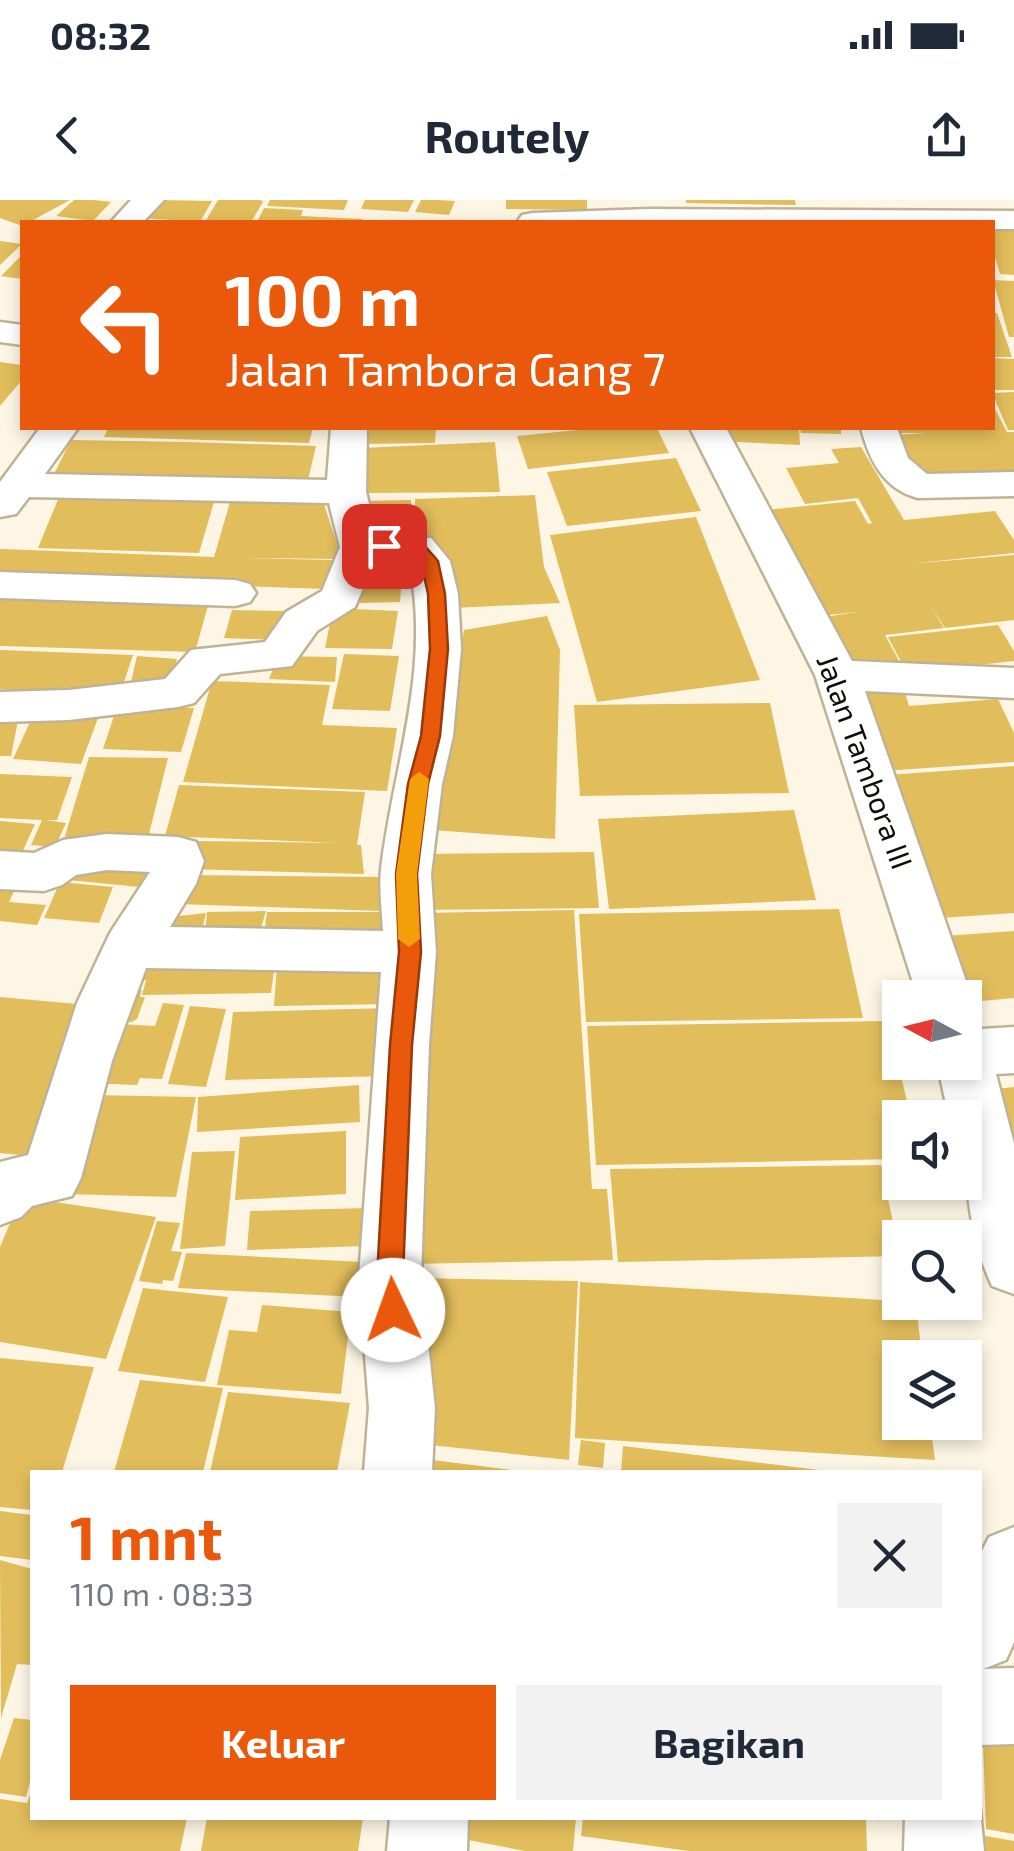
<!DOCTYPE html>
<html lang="id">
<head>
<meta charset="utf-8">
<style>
	body { margin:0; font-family:"Exo 2",sans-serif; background:#f2f2f3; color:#1f2937; height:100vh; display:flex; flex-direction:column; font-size:38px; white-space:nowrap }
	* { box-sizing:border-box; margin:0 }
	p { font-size:32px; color:#747a83 }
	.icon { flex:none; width:55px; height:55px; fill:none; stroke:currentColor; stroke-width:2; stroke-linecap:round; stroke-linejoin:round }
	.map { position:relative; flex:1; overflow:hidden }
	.drawer { position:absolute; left:30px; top:1270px; width:952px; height:350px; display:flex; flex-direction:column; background:#fff; border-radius:0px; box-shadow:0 5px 15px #0003 }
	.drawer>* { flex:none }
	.hud { position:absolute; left:20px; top:20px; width:975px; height:210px; border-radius:0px; box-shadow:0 5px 15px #0003; background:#ea580c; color:#fff; overflow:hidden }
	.needle { width:65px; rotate:277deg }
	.buttons { position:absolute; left:882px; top:780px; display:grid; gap:20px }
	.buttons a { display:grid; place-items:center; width:100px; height:100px; border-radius:0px; background:#fff; box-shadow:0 5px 15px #0003; font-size:50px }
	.pin { position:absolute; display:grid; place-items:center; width:85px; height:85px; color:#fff; margin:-42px; border-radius:20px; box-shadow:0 5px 15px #0006 }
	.me { position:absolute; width:110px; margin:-55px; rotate:357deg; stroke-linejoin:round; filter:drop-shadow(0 0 8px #0008) }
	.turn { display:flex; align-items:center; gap:35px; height:210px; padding:0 40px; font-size:45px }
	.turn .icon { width:130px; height:130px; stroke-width:2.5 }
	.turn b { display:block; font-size:70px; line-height:85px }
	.round { display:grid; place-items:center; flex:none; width:105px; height:105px; border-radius:0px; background:#f2f2f3 }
	.overview { display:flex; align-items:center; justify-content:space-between; height:170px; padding:0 40px }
	h1 { font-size:60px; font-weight:700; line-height:75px; color:#ea580c }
	.action { display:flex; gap:20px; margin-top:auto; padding:20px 40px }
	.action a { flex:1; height:115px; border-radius:0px; background:#ea580c; color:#fff; font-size:40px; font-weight:700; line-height:115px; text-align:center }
	.action a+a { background:#f2f2f3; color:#1f2937 }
	.status { display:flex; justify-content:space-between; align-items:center; height:70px; padding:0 50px; background:#fff; direction:ltr }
	.status svg { height:28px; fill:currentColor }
	header { display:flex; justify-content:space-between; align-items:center; height:130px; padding:0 40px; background:#fff; font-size:45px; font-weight:700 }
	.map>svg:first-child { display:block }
	.building { fill:#e2bd5c }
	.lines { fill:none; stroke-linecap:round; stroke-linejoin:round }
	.minor-casing { stroke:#bfb396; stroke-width:5 }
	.minor { fill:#fff; fill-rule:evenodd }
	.route { fill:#ea580c; stroke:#983908; stroke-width:2.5 }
	.slow { fill:#f59e0b }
	.labels { text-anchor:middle; stroke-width:9; stroke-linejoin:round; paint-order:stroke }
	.street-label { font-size:30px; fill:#110d04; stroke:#fff }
</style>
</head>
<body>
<div class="status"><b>08:32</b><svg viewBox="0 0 49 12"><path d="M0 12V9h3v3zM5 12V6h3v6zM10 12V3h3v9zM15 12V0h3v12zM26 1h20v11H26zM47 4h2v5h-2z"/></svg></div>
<header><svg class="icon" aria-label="back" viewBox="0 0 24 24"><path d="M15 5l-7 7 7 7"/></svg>Routely<svg class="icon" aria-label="share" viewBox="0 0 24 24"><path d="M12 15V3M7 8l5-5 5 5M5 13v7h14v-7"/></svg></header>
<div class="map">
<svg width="1014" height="1651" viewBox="0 0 1014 1651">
	<rect width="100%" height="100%" fill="#fdf6e4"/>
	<!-- building -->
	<path class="building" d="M0,0h70l-48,26 -22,-8z
		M74,0h19l18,2 -18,19 -37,-5z
		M155,0l57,1 -12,21 -57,-4z
		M218,0h43l2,2 -12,20h-46z
		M270,0h78l-4,10 -77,-4z
		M365,0h49l-6,12 -47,-3z
		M421,0h17l17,1 -6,14 -34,-3z
		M506,0h81v10l-81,-1z
		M686,0h109l1,5 -110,-2z
		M264,8l39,2 -2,6 62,3v3h-106z
		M992,23h22v52l-14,-1 -8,-26z
		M0,41l22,3 -22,21z
		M22,55v24l-21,-3z
		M993,80l21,1v56h-5z
		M992,113h5l15,44h-20z
		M992,158l22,1v31h-22z
		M0,162l22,3v15l-22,26z
		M1014,192v38h-6l-16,-37z
		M992,203l15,29h7v41l-107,1 -15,-39 35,-2h-39l-1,-5h105z
		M108,228h205l-4,15 -205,-6z
		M362,228h74l-1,15 -74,1z
		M598,228h59l12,25 -141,16 -11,-33z
		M717,228h82l1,17 -83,-4z
		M800,228h41v6l-40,-1z
		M71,240l115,2 130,4 -8,34 -254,-6z
		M495,242l5,50 -133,1 -5,-45z
		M861,247l43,73 91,-9 19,29v13l-106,11 106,-9v65l-69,8 -15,-23 14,23 -59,7 14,26 -62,7 -25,-49 45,-7 -47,5 -20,-39 22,-4 -23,2 -33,-65 99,-10 13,23 4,-1 -14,-25 -53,6 -19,-36 53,-5 -8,-14z
		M676,258l25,53 -134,15 -20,-54z
		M233,292l88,3 21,64 -97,-1 87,2 -6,29 -326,-11v-29l214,8z
		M535,295l9,72 16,36 -106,5 -38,-67 -1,-42z
		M59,297l155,5 -15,51 -161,-5z
		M411,300l2,30 -50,2v-31z
		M696,317l64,163 -163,22 -47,-167z
		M365,358h38l-3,44 -40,1z
		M0,394l209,8 -14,50 -195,-6z
		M333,408l65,3 -6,38 -67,-1z
		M232,410l52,1 -6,29 -54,-2z
		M547,416l13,34 -5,189 -123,-9 32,-200z
		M998,425l16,26v10l-107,12 -19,-36z
		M0,450l133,5 -13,39 -120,-5z
		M344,454l55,2 -9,55 -58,-2z
		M137,456l40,3 -5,20 -41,3z
		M278,456l59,1 -2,25 -66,-3z
		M212,481l118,4 -8,40 75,3 -10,63 -204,-9z
		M902,483l7,23 89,-7 16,34v29l-131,9 -24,-86z
		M770,503l19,90 -209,3 -6,-91z
		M118,504l76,4 -13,44 -78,-3z
		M36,509l65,1 -20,54 -68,-5z
		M0,511h20l-9,45h-11z
		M89,557l79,1 -23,92 -84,-1z
		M1014,566v147l-73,5 -54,-143z
		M0,574l72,3 -15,43h-11l20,3 -11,24 -24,-2 11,-25 -42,-2z
		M179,585l186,7 -8,53h4l3,29 -176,-5 7,-28 144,2 -174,-7z
		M794,610l22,90 -207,9 -11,-90z
		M0,621l35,3 -15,33 -20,-2z
		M594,652l5,56 -179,2 1,-56z
		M67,660l82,8 -9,19 -83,-8z
		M184,675l200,2 -3,34 -203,-7z
		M0,679l19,2 -10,21 37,3 -9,20 -37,-4z
		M60,682l53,5 -14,36 -55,-5z
		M839,709l24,109 -277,4 -7,-108z
		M574,710l18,279h15l6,71 -203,4 12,-351z
		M266,711l-11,37h-51l3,-36z
		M267,712h121l-3,26 -121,-2z
		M206,713l-8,33 -53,-6 15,-22z
		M1014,731v67l-43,4 -26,-66z
		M278,752l111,7 1,45 -116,2z
		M275,764l-4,29 -129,2 4,-15 -27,1 11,-15z
		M118,790h24l-2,7h5l-8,22 -5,3 -30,-2z
		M0,797l88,8 -57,151 -31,-3z
		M163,803l21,2 -22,74 -22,-1 -3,7 -51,-2 17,-60 52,3z
		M190,806l36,3 -20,78 -38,-3z
		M390,808l-3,68 -162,4 8,-68z
		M888,821l23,97h-11v41l-304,6 -9,-139z
		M359,885l1,37 -163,10 1,-35z
		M1014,887v90l-37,-86z
		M90,895l106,2 -20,100 -112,-3z
		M346,931v63l-111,6 5,-63z
		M235,951l-10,95 -45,3 12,-97z
		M881,965l19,91 -282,6 -8,-93z
		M21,997l135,20 -50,142 -106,-17v-95z
		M366,1008l-1,38 -118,4 3,-39z
		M157,1021l23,2 -9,28 11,1 -9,29 -10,-1 -1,4 -23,-3z
		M186,1053l177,9 -5,35 -180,-9z
		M410,1078l168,3 -9,179 -148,-16z
		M580,1082l336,20 6,56h-22v64h30l5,38 -360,-22z
		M143,1088l85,9 -23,85 -87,-11z
		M262,1105l89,7 -10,82 -124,-9 12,-55 28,2z
		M0,1158l94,9 -32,105h-30v38l-32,-3z
		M140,1180l83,8 -20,84h-89z
		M228,1192l122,11 -13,69h-127z
		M581,1240l24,3 -2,25 -25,-3z
		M623,1246l196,24v2h-198z
		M417,1258l94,12v2h-83z
		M0,1311l32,4v45l-32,-4z
		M0,1360l32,9v96l-15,-1 -16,54z
		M982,1514l32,5v115l-28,-5z
		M14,1518l18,2v55l-6,22 -26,-4v-33z
		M32,1589v29h155l-7,33h-180v-52l27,4z
		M207,1618h156l-5,33h-157z
		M448,1618h128l-3,33h-48l-78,-15z
		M583,1618h283l1,33h-178l-108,-15z
		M952,1630l62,11v10h-61z"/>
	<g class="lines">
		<defs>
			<path id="minor" d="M131,0h33l-21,22h-32z
				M650,9l364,2v18h-22v-7h-475l5,-7 11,-2z
				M0,122l22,3v20l-22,-3z
				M40,228h38l-33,46 282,6 4,-52h36l-1,64 11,43 54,3 19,23 8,33 3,55 -8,87 -11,48 -11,90 5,78 -7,93 -8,232 14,131 -3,64h-68l5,-64 -10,-131 22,-305 -235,-4 -34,93 -31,117 -9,18 -40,10 -11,11 -21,8v-63l28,-7 49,-152 33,-70 40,-61 -43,-2 -31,5 -14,10 -18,6 -44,-2v-38l34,2 29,-13 44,-6 71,3 18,5 8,19 -8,23 -26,43 213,4c-1,-20 -4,-42 -2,-62 12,-102 51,-202 28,-306l-3,-4h-30l-21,48 -38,24 -25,35 -72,8 -26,29 -16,4 -109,13 -69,2v-30l69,-2 96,-11 26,-29 74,-8 21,-30 36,-21 18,-44 -11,-44 -300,-6 -13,17 -16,3v-35z
				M690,228h36l126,233 162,7v30l-149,-7 107,307 -7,14v-14h-47l-103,-323z
				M861,228h36l11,30 19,16 87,-2v24l-96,2c-35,-9 -49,-39 -57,-70z
				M0,372l235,8 15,4 6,9 -6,9 -15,4 -235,-8z
				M1014,827v46l-18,1 18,70v150l-22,-8c-25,-54 -27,-110 -27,-168h-16l-12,-56h28v-32z
				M1014,1327v115l-8,18 -23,9 31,-1v76l-34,1v-190l9,-18z
				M980,1610l4,41h-80l1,-33h75z
				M390,1618h78l-1,33h-80z"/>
		</defs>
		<!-- minor casing -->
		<use href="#minor" class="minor-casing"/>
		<!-- minor -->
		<use href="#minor" class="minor"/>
	</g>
	<!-- route -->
	<path class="route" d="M384,341l39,3 15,17 7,33 3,55 -8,87 -12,48 -11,90 4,78 -9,93 -9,232 3,33 -3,9 -10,3 -9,-3 -7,-42 13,-232 9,-93 -3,-78 12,-90 13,-48 9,-87 -2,-55 -7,-32 -9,-10 -34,-2 -2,-4z"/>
	<!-- slow -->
	<path class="slow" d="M419,572l10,7 -12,95 3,65 -11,8 -11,-8 -2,-65 14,-95z"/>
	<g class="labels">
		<!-- street labels -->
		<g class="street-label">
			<text transform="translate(864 562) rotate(70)" y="10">Jalan Tambora III</text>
		</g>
	</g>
</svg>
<div class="buttons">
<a><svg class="needle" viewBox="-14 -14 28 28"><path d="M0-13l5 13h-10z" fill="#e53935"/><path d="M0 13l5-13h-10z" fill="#747a83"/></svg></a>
<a><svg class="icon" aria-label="sound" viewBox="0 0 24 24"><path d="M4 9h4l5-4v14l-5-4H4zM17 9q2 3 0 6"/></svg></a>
<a><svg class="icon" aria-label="search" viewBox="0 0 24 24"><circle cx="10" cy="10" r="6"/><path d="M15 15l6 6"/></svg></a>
<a><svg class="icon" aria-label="layers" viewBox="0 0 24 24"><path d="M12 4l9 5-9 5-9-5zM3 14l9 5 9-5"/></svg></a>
</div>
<div class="pin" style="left:384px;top:346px;background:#d93025"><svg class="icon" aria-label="arrive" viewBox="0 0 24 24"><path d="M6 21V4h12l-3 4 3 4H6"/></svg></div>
<svg class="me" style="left:393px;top:1110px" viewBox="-20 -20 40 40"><circle r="19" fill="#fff"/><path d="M0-13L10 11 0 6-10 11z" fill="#ea580c"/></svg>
<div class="hud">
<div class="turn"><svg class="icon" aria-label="left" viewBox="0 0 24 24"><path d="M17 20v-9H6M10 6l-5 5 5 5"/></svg><div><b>100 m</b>Jalan Tambora Gang 7</div></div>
</div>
<section class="drawer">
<div class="overview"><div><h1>1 mnt</h1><p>110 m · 08:33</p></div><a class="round"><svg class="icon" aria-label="close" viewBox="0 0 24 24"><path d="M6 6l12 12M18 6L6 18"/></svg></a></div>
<div class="action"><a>Keluar</a><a>Bagikan</a></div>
</section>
</div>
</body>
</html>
